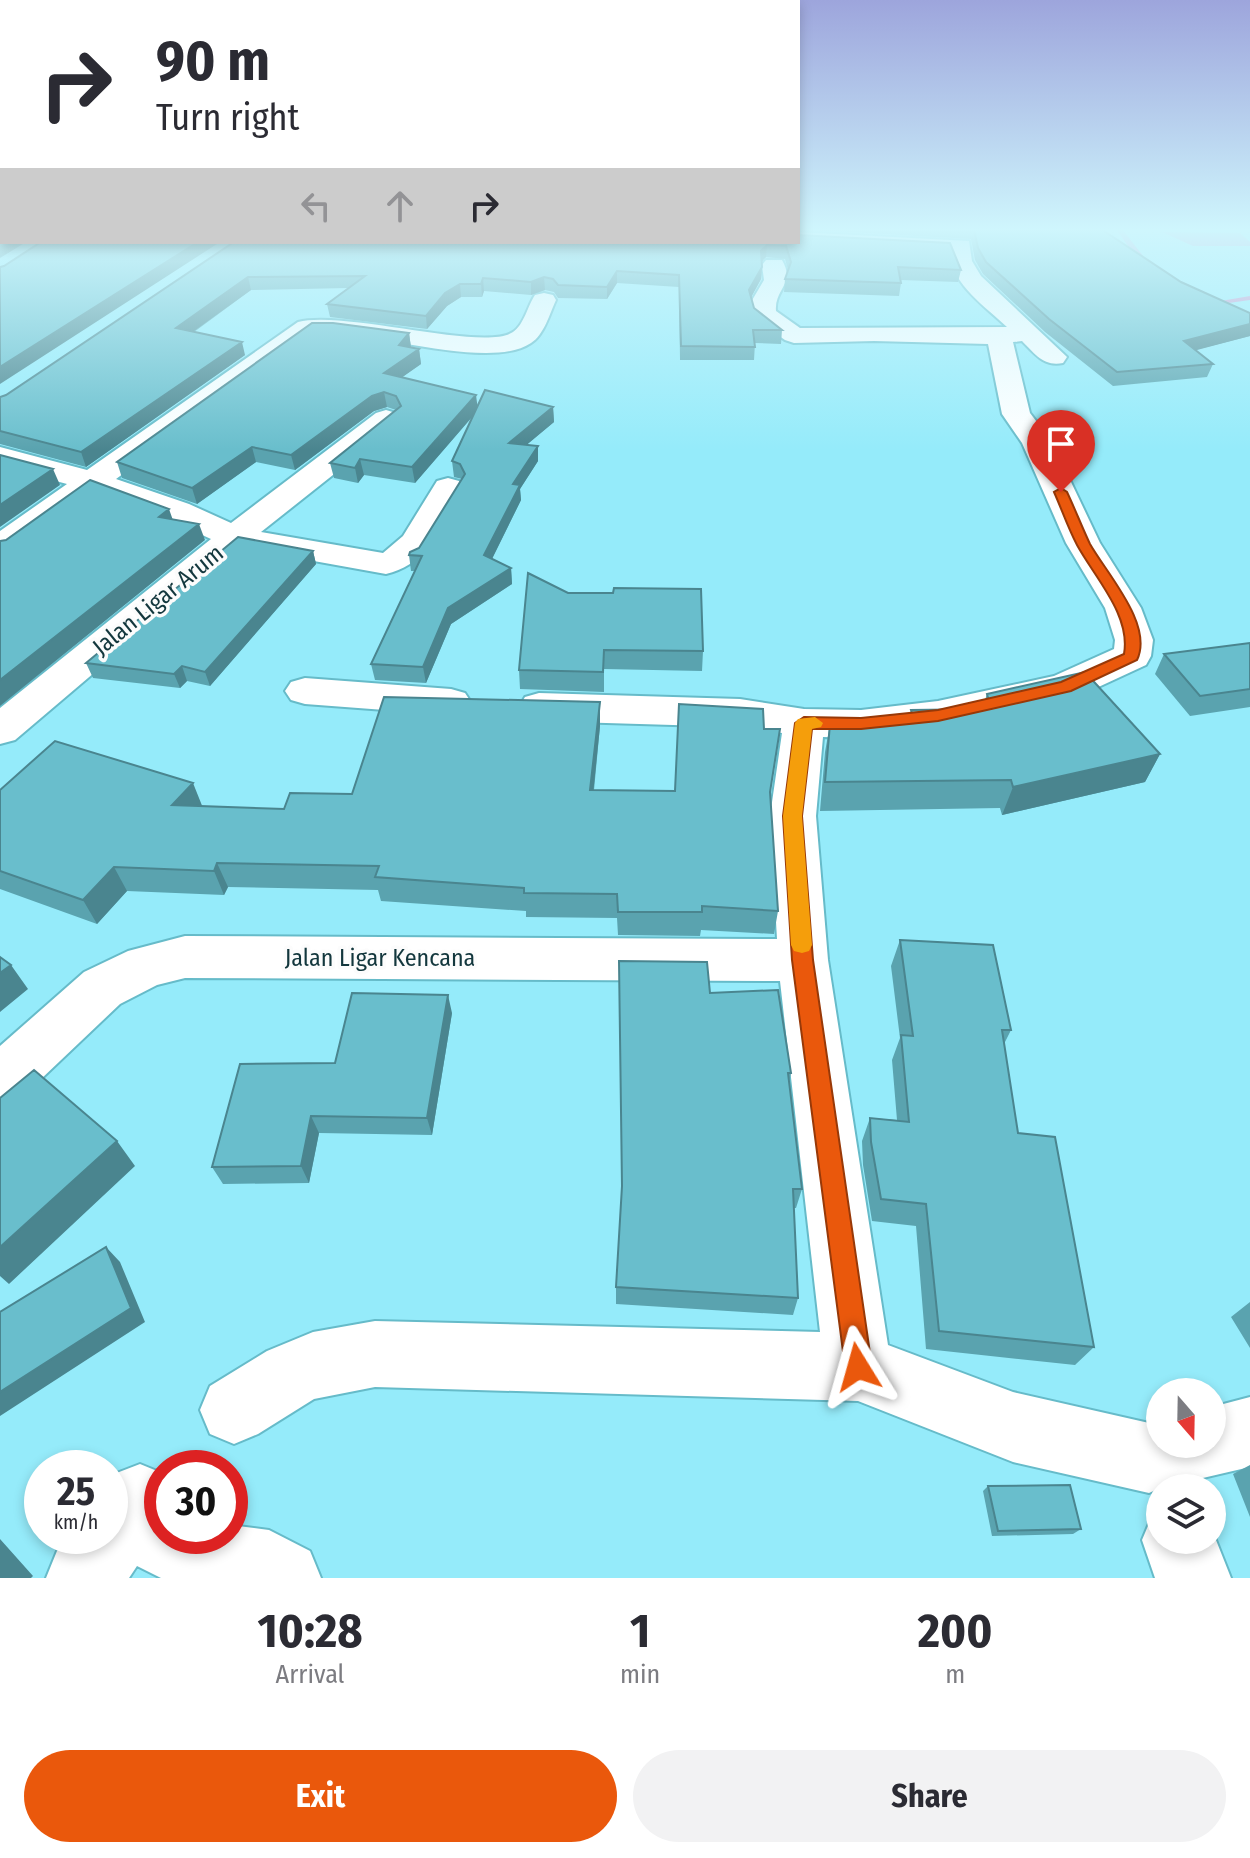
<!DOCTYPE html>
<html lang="en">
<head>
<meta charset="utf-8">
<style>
	body { margin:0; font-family:"Fira Sans Condensed",sans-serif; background:#f2f2f3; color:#2b2b33; height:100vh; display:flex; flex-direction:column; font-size:30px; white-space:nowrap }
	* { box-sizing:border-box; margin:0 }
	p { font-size:26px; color:#7c7c81 }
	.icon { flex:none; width:44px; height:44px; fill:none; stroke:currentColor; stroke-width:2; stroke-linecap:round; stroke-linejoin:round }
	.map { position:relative; height:1578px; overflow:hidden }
	.drawer { display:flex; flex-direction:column; background:#fff; flex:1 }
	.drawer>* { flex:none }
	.guide { position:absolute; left:0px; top:0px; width:800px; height:244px; box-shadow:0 4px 12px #0003; background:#fff; color:#2b2b33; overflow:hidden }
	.needle { width:52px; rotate:160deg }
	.tools { position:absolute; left:1146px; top:1378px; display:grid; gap:16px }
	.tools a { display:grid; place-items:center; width:80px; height:80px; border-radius:50%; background:#fff; box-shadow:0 4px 12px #0003; font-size:40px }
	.speed { position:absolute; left:24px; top:1450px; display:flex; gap:16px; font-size:40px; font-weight:700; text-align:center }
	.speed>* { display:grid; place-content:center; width:104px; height:104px; border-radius:50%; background:#fff; box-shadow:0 4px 12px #0003; line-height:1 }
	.speed small { font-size:20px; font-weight:400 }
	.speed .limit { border:12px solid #d22; background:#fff; color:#111 }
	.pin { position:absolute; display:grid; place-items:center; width:68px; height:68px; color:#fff; margin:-82px -34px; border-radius:50% 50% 50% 0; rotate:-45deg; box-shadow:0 0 8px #0007 }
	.pin .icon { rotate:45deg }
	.me { position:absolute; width:88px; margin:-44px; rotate:352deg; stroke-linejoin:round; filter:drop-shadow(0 0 6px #0008) }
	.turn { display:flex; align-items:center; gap:28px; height:168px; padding:0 24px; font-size:36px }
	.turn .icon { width:104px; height:104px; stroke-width:2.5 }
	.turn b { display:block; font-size:56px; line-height:68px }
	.lanes { display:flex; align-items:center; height:76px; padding:0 24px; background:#0003; justify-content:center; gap:40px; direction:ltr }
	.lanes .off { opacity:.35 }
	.eta { display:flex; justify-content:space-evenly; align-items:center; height:136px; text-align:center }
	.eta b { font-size:48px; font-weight:700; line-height:56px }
	.primary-button { display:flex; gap:16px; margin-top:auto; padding:16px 24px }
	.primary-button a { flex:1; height:92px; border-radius:48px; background:#ea580c; color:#fff; font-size:32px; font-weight:700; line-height:92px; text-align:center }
	.primary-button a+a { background:#f2f2f3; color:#2b2b33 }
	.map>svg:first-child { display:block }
	.water { fill:#ce8fca }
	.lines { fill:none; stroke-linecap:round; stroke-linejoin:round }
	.stream { fill:#ce8fca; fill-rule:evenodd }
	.minor-casing { stroke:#66bbc9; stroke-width:4 }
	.minor { fill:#fff; fill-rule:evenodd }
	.wall { fill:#5aa3af }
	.shaded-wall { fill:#4a858f }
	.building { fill:#69becc; stroke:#4a858f; stroke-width:2 }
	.route { fill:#ea580c; stroke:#983908; stroke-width:2 }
	.slow { fill:#f59e0b }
	.labels { text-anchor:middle; stroke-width:7; stroke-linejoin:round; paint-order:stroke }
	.street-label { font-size:24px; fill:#13373d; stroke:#fcfcfc }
</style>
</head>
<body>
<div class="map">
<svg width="1250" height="1578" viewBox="0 0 1250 1578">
	<rect width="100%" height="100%" fill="#95ebfa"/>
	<!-- water -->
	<path class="water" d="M1162,232l78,1 10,9v4h-57z"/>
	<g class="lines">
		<!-- stream -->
		<path class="stream" d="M1116,229h6l32,41v4h-6z
			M1250,296v4l-43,6 -4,-2z"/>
		<defs>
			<path id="minor" d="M798,232l171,9 3,20 9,15 86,81 -4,6c-19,4 -28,-9 -41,-22l-9,1 17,71 22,29 48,101 41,65 12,32 -2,16 -5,9 -67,31 -141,33 -77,9 -38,-1 -7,79 12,144 60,385 125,47 136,31 11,-3v24h52v-37l38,-10v70l-90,21 -11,5 -136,-31 -155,-61 -483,-14 -61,12 -56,35 -24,10 -24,-10 -10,-24 10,-24 57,-35 46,-19 62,-11 445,11 -40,-351 -595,-3 -28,7 -37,19 -100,95 -20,7v-60l84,-74 44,-21 57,-15 592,3 -7,-123 12,-83 -42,-6 -201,-6 -14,-4 -6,-10 6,-10 14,-4 201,6 64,10 57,1 77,-9 116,-25 60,-27 1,-9 -10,-32 -39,-65 -44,-100 -20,-29 -14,-70 -114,-3 -80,2 -9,-3 -30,-21 -4,-17 13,-22 -2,-15 4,-5h16c14,24 -8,29 -6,51l24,17 207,-1c-20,-19 -58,-45 -57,-75l-160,-8 8,-2z
				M544,293l9,2 3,5c-6,13 -12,35 -25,43 -42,29 -166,-15 -217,-9l-198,145 73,25 42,19 145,-110 10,-3 10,3 5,6 -5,6 -135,107 122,21 20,-17 34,-55 11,-3 11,3 5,7c-20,36 -35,76 -78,86l-145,-26 -226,192 -15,4v-36l211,-169 -46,-21 -69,-25 -84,61 -12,3v-26l67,-47 -67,-18v-19l87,23 211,-148c47,-12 186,30 215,10 11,-7 15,-27 22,-37z
				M305,678l146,11 14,4 6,9 -6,9 -14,4 -146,-11 -14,-4 -6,-9 6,-9z
				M140,1464l22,9v63h68v-11l39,5 41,21 11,27h-160l-24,-12 -8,12h-83l11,-27 12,-15h41v-56l4,-6z
				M1160,1511v29h52v-10l19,48h-76l-13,-38 11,-26z"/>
		</defs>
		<!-- minor casing -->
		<use href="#minor" class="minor-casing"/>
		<!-- minor -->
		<use href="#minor" class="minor"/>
	</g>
	<!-- wall -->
	<path class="wall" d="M798,229h303l80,53 69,31v23l-55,14 18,14 -6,13 -94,9 -68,-54 -62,-58 -8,-14 -4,-21z
		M234,242h564l163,28 -3,12 -57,-2v3l-2,13 -115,-4 1,-13 3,-9 -3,-11 -19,-2 -4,4 -1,18 -10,18 3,11 28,22 -1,14 -26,-1 -1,17h-74l-1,-73 -62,-4 -10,16 -49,-1 -4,-6 -9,-2 -14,5 -47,-4 -2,6h-21l-14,9 -20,23 -97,-12 -3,-13 21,-16 -97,2 -57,42 51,23 -159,112 -86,-23v-47l6,-2z
		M409,333l2,14 8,2 2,15 -19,13 75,30h76l1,15 -28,23 12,16 -18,28 1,11 -29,59 19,9 1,16 -61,40 -25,59 -51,-3 -4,-16 44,-93h-4l-2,-16 10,-7 43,-69 -8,-2 -2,-16 21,-45 -58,67 -51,-8 -6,8 -24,-5 -4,-15 66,-53 -9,-3 -13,4 -79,59 -39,-8 -59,42 -75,-26 -5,-16z
		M313,551l3,13 -106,122 -23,-5 -7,7 -87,-10 -7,-15z
		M568,593l135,58 -1,20 -98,-2v23l-84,-3 -1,-19z
		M1250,643v64l-60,9 -35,-42 9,-20z
		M987,694l173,60 -15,28 -143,33 -2,-7 -180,3 5,-59 5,-28 78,-1 3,-13 71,-1z
		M600,702v24l-6,64 81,1 89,-62 6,63 8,119 -4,23 -73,-4 -1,6 -82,-1 -1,-17 -91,-1v-6l-145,-10 -3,-11 -150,-3 -4,8 -97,-4 -30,33 -97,-35v-99l202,16 82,3 68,-15z
		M900,940l111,90 -7,14 14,89 76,214 -19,18 -149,-16 -10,-123 -44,-5 -9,-56 -1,-24 8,-23 27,2 -5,-60 8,-22 -9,-72z
		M710,993l81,80 -2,9 13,107 -6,19h-2l4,90 -5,17 -177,-11v-17z
		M452,1013l-20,122 -113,-2 -10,50 -86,1 -11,-17 123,-104z
		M1250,1302v46l-19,-31z
		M1250,1465v52l-17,-43z
		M988,1486l93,43 -8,5 -81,2 -9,-45z"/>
	<!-- shaded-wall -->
	<path class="shaded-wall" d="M2,241v1h24l-26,16v-16z
		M198,242h22l-220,142v-17z
		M767,245l-1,12 -6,6 1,-12z
		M762,267l-1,12 -13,24 1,-13z
		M617,271v12l-10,16v-12z
		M248,277l3,13 -71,51 -4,-13z
		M544,277l1,13 -14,5v-13z
		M483,278l1,13 -2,6 -1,-13z
		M460,284l1,13 -14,9 -20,23 -1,-13 19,-23z
		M1250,324v12l-72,19 6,-14z
		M409,333l2,15 -12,-3z
		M242,342l3,13 -159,112 -5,-15z
		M419,349l2,15 -34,24 -3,-15z
		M384,392l3,15 -13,4 -79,59 -4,-15 81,-59z
		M476,395l2,15 -63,73 -3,-16z
		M553,407l1,15 -43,36 -2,-15z
		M538,446v15l-18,28 1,11 -35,71 -2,-16 29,-71z
		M252,447l4,15 -59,42 -5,-16z
		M360,459l4,16 -6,8 -3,-15z
		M53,469l7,16 -60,42v-22z
		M169,509l6,17 -16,-9z
		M199,524l6,16 -205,166v-26z
		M313,551l3,13 -106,122 -5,-14z
		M511,568l1,16 -61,40 -25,59 -3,-16 25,-59z
		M182,666l5,15 -7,7 -6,-14z
		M600,702v24l-9,88 -1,-24z
		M1160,754l-15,28 -143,33 11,-28z
		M193,783l10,25 -31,-3z
		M217,863l11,24 -4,8 -10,-24z
		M114,867l13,24 -30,33 -14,-24z
		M11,965l17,24 -28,23v-39z
		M448,995l4,18 -20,122 -5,-17z
		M311,1116l8,17 -10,50 -8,-17z
		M117,1141l18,25 -126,118 -9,-8v-29z
		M106,1247l14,15 25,60 -145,94v-24z
		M0,1539l33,37 -2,2h-31z"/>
	<!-- building -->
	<path class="building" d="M0,229h2v12l-2,1z
		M974,229h127l80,53 69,31v11l-66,17 29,23 -96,8 -68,-53 -63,-57 -8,-14z
		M798,235l152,8 11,27 -63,-3 3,16 -116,-4 6,-17 -5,-16 -19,-1 -6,6 1,16 -13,23 5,18 28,22h-29l2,17 -74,-1 -2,-71 -62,-4 -10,16 -49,-2 -5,-6 -9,-2 -13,5 -48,-4 -2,6h-21l-15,9 -19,23 -99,-12 38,-28 -117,1 -72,51 66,14 -161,110 -81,-21v-34l6,-2 228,-153h564z
		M41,242h157l-198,125v-100l4,-1z
		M312,323h21l76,10 -10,12 20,4 -35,24 92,22 -64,72 -52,-8 -5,9 -25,-5 71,-57 -5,-10 -12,-4 -12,4 -81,59 -39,-8 -60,41 -75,-26z
		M485,390l68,17 -44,36 29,3 -25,38 7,1 -36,70 27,13 -63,40 -25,59 -52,-3 51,-108 -13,-1 1,-3 9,-4 46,-74 -5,-10 -8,-3z
		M0,455l53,14 -53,36z
		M90,480l79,29 -10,8 40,7 -199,156v-139l6,-1z
		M238,537l75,14 -108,121 -23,-6 -8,8 -88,-11z
		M528,573l40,20h45l1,-5 87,1 2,62 -99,-1 -1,22 -84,-2z
		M1250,643v46l-50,7 -36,-42z
		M1085,672l75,82 -147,33 -2,-7 -186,2 5,-58 85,-1 -4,-13 80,-1 -4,-15z
		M384,697l216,5 -10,88 85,1 4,-87 84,5 1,20h16l-10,63 8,119 -76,-5v6h-84l-1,-18 -93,-1v-5l-149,-11 4,-11 -162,-3 -3,8 -100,-4 -31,33 -83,-29v-81l55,-49 138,42 -21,22 112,4 6,-16 62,1z
		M900,940l93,5 18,85h-9l16,103 37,4 39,210 -155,-16 -13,-127 -45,-5 -10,-57 -1,-24 39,4 -8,-87 12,1z
		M0,957l11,8 -11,8z
		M619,961l88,1 3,31 68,-3 13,83h-3l14,116h-9l5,109 -182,-11 6,-101z
		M352,993l96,2 -21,123 -116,-2 -10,50 -89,1 28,-103 95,-1z
		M34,1070l83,71 -117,106v-149z
		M106,1247l25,61 -131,84v-80z
		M1070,1485l11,44 -83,2 -10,-45z"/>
	<!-- sky -->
	<linearGradient id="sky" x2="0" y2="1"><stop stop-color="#9da5dc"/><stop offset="0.51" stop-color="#cff6fd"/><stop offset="1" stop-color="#cff6fd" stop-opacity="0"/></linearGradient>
	<rect width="1250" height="450" fill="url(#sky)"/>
	<!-- route -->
	<path class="route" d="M1061,488l6,4c8,17 15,35 23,52 17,30 64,81 47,116l-66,31 -133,30 -77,8h-49l-10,87 11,144 59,407 -4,10 -10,4 -9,-4 -4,-10 -53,-407 -9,-144 12,-93 9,-6 57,1 77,-8 123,-28 63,-28c7,-39 -29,-76 -47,-109 -9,-17 -15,-35 -23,-53z"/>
	<!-- slow -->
	<path class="slow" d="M815,717l8,6 -2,4 -9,2 -10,87 10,129 -3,6 -7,2 -8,-2 -3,-6 -8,-129 12,-93 3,-4z"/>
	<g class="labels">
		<!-- street labels -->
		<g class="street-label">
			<text transform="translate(158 600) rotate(-39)" y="8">Jalan Ligar Arum</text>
			<text x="380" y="966">Jalan Ligar Kencana</text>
		</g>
	</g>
</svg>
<div class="tools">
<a><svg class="needle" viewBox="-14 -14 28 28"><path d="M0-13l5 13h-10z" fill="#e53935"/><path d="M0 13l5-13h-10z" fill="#7c7c81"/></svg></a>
<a><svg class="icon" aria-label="layers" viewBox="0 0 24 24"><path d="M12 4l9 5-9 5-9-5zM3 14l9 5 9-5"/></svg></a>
</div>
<div class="speed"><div>25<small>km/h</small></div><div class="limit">30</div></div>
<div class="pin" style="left:1061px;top:492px;background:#d93025"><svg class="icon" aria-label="arrive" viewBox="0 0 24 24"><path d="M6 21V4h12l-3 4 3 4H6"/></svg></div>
<svg class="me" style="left:858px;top:1367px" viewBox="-20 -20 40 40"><path d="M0-17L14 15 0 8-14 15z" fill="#ea580c" stroke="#fff" stroke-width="4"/></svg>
<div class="guide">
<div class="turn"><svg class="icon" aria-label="right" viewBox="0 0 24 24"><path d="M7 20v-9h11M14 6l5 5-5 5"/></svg><div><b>90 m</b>Turn right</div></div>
<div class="lanes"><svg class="icon off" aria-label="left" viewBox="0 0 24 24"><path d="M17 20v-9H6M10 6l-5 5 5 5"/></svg><svg class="icon off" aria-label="ahead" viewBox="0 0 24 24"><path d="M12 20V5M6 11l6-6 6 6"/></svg><svg class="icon" aria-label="right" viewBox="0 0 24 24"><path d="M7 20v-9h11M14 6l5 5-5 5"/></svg></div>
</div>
</div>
<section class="drawer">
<div class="eta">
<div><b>10:28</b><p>Arrival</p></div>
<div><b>1</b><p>min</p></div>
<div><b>200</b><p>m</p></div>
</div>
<div class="primary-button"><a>Exit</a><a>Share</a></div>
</section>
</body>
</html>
